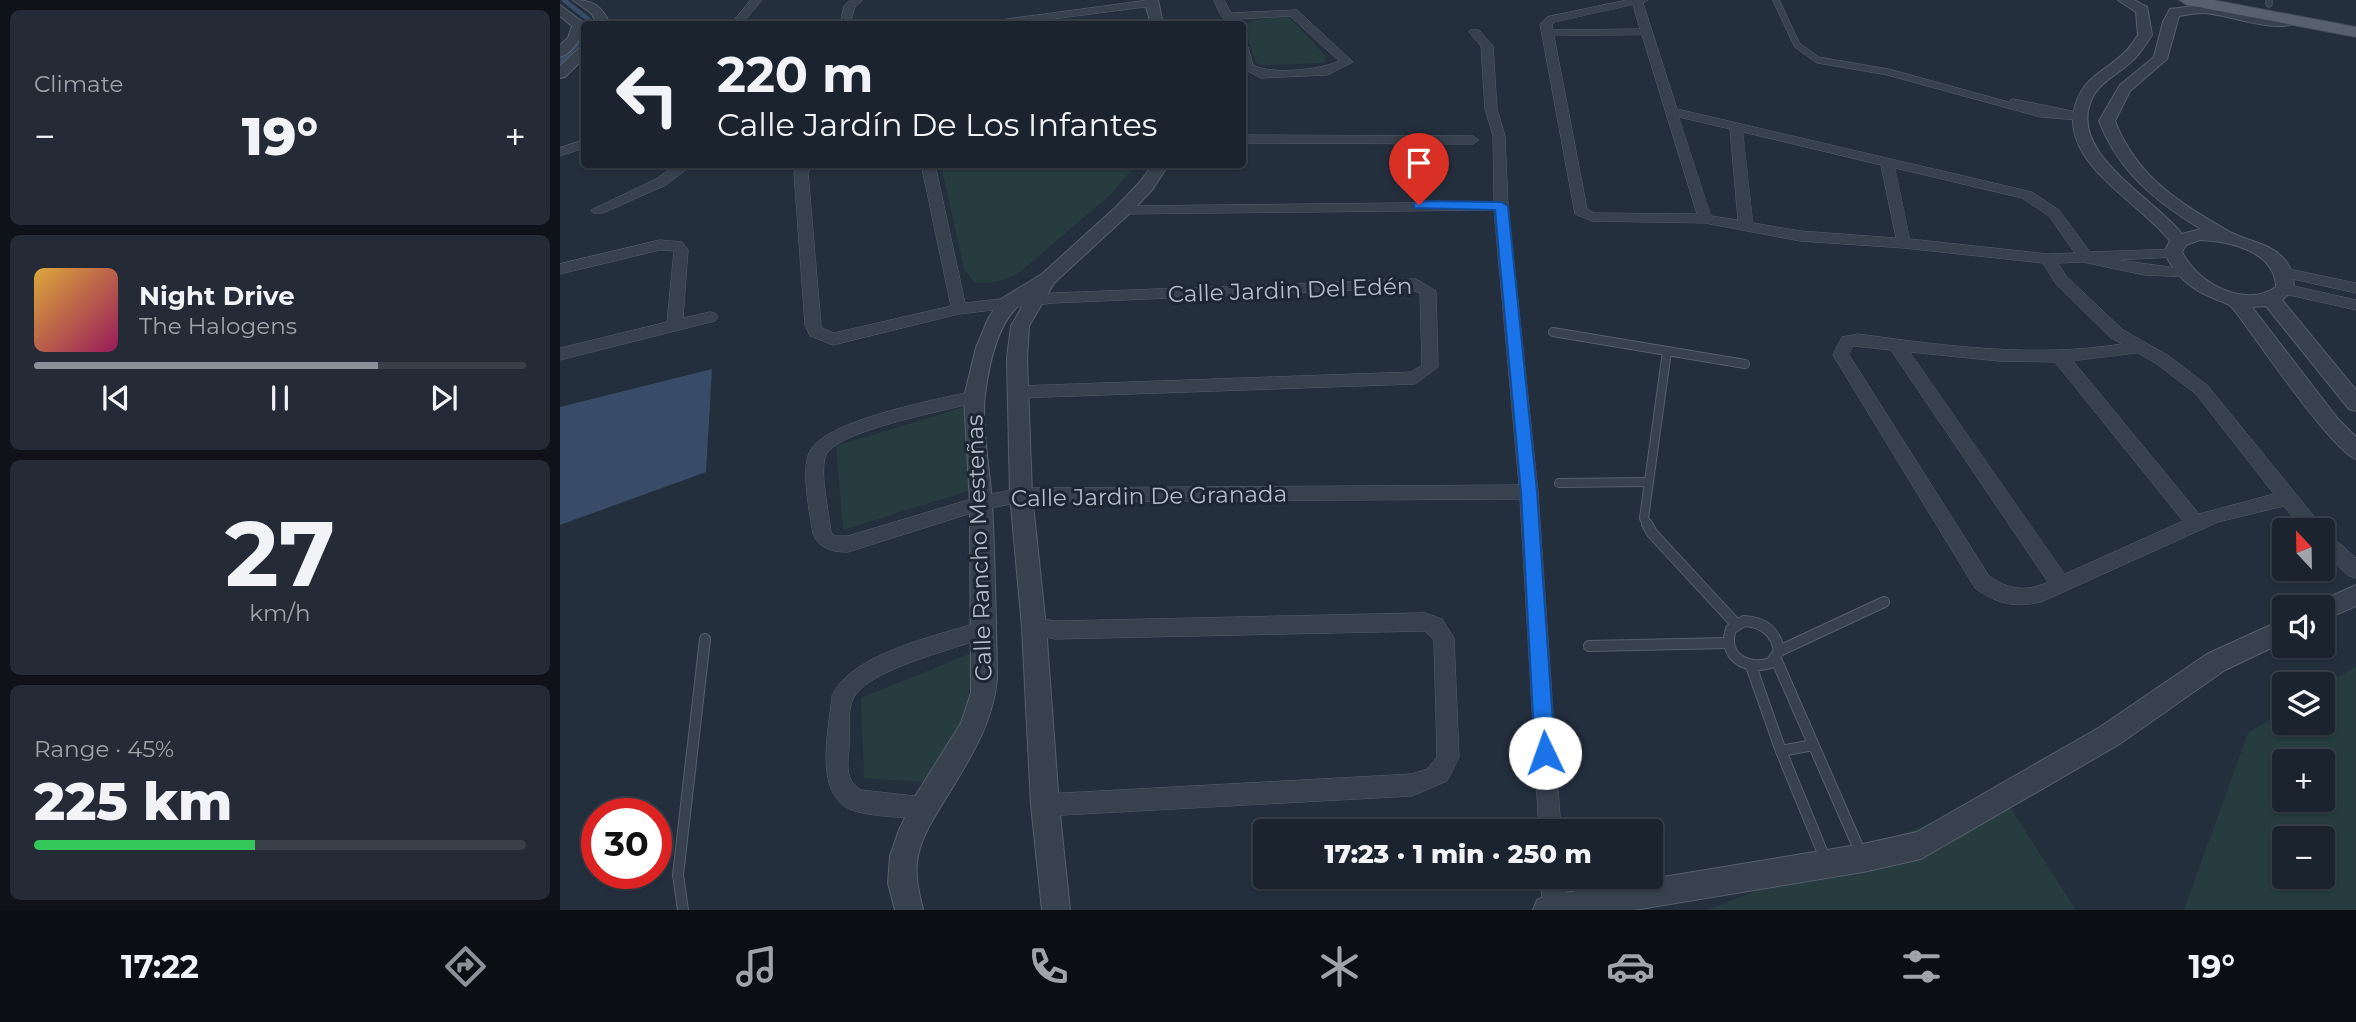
<!DOCTYPE html>
<meta charset="utf-8">
<style>
:root{--surface:#1b232e;--page:#242b36;--text:#f1f3f6;--muted:#a0a4aa;--line:#39404a;--accent:#8c9099}
body{margin:0;font-family:Montserrat,sans-serif;background:var(--page);color:var(--text);height:100vh;display:flex;flex-direction:column;font-size:26px;white-space:nowrap}
*{box-sizing:border-box;margin:0}
p{font-size:23px;color:var(--muted)}
.icon{flex:none;width:38px;height:38px;fill:none;stroke:currentColor;stroke-width:2;stroke-linecap:round;stroke-linejoin:round}
.map{position:relative;flex:1;overflow:hidden}
.details{display:flex;flex-direction:column;gap:10px;padding:10px;background:#0f1319;width:560px}
.details>*{flex:none}
.top-card{position:absolute;left:21px;top:21px;width:665px;height:147px;border-radius:7px;box-shadow:0 2px 5px #0004,0 0 0 2px var(--line);background:#1b232e;color:var(--text);overflow:hidden}
.needle{width:46px;rotate:338deg}
.tools{position:absolute;left:1712px;top:518px;display:grid;gap:14px}
.tools a{display:grid;place-items:center;width:63px;height:63px;border-radius:7px;background:var(--surface);box-shadow:0 2px 5px #0004,0 0 0 2px var(--line);font-size:35px}
.speed{position:absolute;left:21px;top:798px;display:flex;gap:14px;font-size:35px;font-weight:700;text-align:center}
.speed>*{display:grid;place-content:center;width:91px;height:91px;border-radius:50%;background:var(--surface);box-shadow:0 2px 5px #0004,0 0 0 2px var(--line);line-height:1}
.speed .limit{border:10px solid #d22;background:#fff;color:#111}
.pin{position:absolute;display:grid;place-items:center;width:60px;height:60px;color:#fff;margin:-72px -30px;border-radius:50% 50% 50% 0;rotate:-45deg;box-shadow:0 0 7px #0007}
.pin .icon{rotate:45deg}
.me{position:absolute;width:77px;margin:-38px;rotate:357deg;stroke-linejoin:round;filter:drop-shadow(0 0 5px #0008)}
.turn{display:flex;align-items:center;gap:24px;height:147px;padding:0 21px;font-size:32px}
.turn .icon{width:91px;height:91px;stroke-width:2.5}
.turn b{display:block;font-size:49px;line-height:60px}
.big{font-size:52px;font-weight:800;line-height:1.1}
.details .widget{flex:1;display:flex;flex-direction:column;justify-content:center;gap:10px;min-width:0;padding:0 24px;border-radius:10px;background:var(--page)}
.details .dial{align-items:center;gap:0}
.dial b{font-size:91px;line-height:1}
.song{display:flex;align-items:center;gap:21px}
.cover{width:84px;height:84px;border-radius:10px;background:linear-gradient(135deg,hsl(40 70% 55%),hsl(330 70% 35%))}
.played{height:7px;border-radius:4px;background:linear-gradient(90deg,var(--accent) 70%,var(--line) 70%)}
.keys{display:flex;justify-content:space-around;direction:ltr}
.heat{display:flex;justify-content:space-between;align-items:center;font-size:38px;direction:ltr}
.charge{height:10px;border-radius:5px;background:linear-gradient(90deg,#34c759 45%,var(--line) 0)}
.trip{position:absolute;left:693px;top:819px;width:410px;height:70px;border-radius:7px;background:var(--surface);box-shadow:0 2px 5px #0004,0 0 0 2px var(--line);font-weight:800;line-height:70px;text-align:center}
.tab-bar{display:flex;height:112px;justify-content:space-around;align-items:center;background:#0b0e12;color:var(--muted)}
.tab-bar .icon{width:49px;height:49px}
.tab-bar .on{color:var(--accent)}
.tab-bar b{font-size:32px;color:var(--text)}
main{display:flex;flex:1;min-height:0}
.map>svg:first-child{display:block}
.green{fill:#263c3f;fill-rule:evenodd}
.water{fill:#394c67}
.lines{fill:none;stroke-linecap:round;stroke-linejoin:round}
.stream{stroke:#394c67;stroke-width:4.5}
.service-far2-casing{stroke:#565f6c;stroke-width:7}
.service-far1-casing{stroke:#565f6c;stroke-width:10}
.service-casing{stroke:#565f6c;stroke-width:12}
.minor-casing{stroke:#565f6c;stroke-width:1}
.tertiary-casing{stroke:#565f6c;stroke-width:2}
.primary-casing{stroke:#414a57;stroke-width:2}
.service-far2{stroke:#38414e;stroke-width:6}
.service-far1{stroke:#38414e;stroke-width:8}
.service{stroke:#38414e;stroke-width:10}
.minor{fill:#38414e;fill-rule:evenodd}
.tertiary{fill:#38414e;fill-rule:evenodd}
.primary{fill:#56606e;fill-rule:evenodd}
.route{fill:#1a73e8;stroke:#114b97;stroke-width:2}
.labels{text-anchor:middle;stroke-width:6;stroke-linejoin:round;paint-order:stroke}
.street-label{font-size:23px;fill:#b4bcc9;stroke:#1d2633}
</style>
<main>
<section class="details">
<div class="widget"><p>Climate</p>
<div class="heat"><a>−</a><b class="big">19°</b><a>+</a></div>
</div>
<div class="widget">
<div class="song"><i class="cover"></i><div><b>Night Drive</b><p>The Halogens</p></div></div>
<div class="played"></div>
<div class="keys"><svg class="icon" aria-label="previous" viewBox="0 0 24 24"><path d="M18 5L8 12l10 7zM5 5v14"/></svg><svg class="icon" aria-label="pause" viewBox="0 0 24 24"><path d="M8 5v14M16 5v14"/></svg><svg class="icon" aria-label="next" viewBox="0 0 24 24"><path d="M6 5l10 7-10 7zM19 5v14"/></svg></div>
</div>
<div class="widget dial"><b>27</b><p>km/h</p></div>
<div class="widget"><p>Range · 45%</p><b class="big">225 km</b><div class="charge"></div></div>
</section>
<div class="map">
<svg width="1796" height="910" viewBox="0 0 1796 910">
<rect width="100%" height="100%" fill="#242f3e"/>
<g class="green">
<polygon points="721,16 729,17 767,57 763,63 701,65 696,63 683,26 691,21"/>
<path d="M381,165v-1l195,1 -27,31 -88,75c-16,9 -29,14 -47,11l-10,-13z"/>
<polygon points="404,407 411,490 283,530 276,446"/>
<polygon points="412,653 408,711 364,782 304,778 301,698"/>
<path d="M1796,666v244h-172l64,-177 36,-22v12h38v-36zM1762,761v39h-38v-39zM1724,838h38v39h-38z"/>
<polygon points="1442,795 1516,910 1147,910"/>
</g>
<polygon class="water" points="152,369 146,472 0,525 0,407"/>
<g class="lines">
<g class="stream">
<polyline points="4,0 28,19 29,24"/>
<polyline points="0,62 24,37"/>
</g>
<defs>
<g id="service-far2">
<polyline points="1216,0 1237,45 1258,60 1328,72 1481,114 1519,117"/>
<polyline points="1709,0 1709,4"/>
<polyline points="1453,102 1511,114"/>
</g>
<g id="service-far1">
<polyline points="993,332 1185,364"/>
<polyline points="999,483 1088,482"/>
<polyline points="1088,526 1084,518 1107,351"/>
</g>
<g id="service">
<polyline points="1087,524 1092,533 1176,624"/>
<path d="M1184,621c19,1 32,10 35,30l-8,12c-25,8 -49,-7 -40,-34z"/>
<polyline points="1029,646 1167,643"/>
<polyline points="1219,651 1324,602"/>
<polyline points="1216,659 1302,856"/>
<polyline points="1191,666 1221,751 1266,861"/>
<polyline points="1221,751 1253,745"/>
<polyline points="123,910 118,875 145,639"/>
</g>
<g id="minor">
<polygon points="191,0 202,0 182,24 171,24"/>
<polygon points="291,0 303,0 295,7 290,24 280,24 284,6"/>
<polygon points="590,0 598,3 592,6 455,24 427,24 433,21"/>
<path d="M654,0h10l7,13 66,-3 56,52 -26,13 -66,3 -19,-10v-24l6,3 5,18c19,10 67,5 86,-4l-49,-45 -51,3v5c-16,1 -20,-11 -25,-24z"/>
<path d="M1067,0h21l-5,3 34,106 355,83 27,18 31,42 88,-3 2,3 -7,5 -55,3 66,9 7,5 -2,3 -45,-2 -61,-13 -25,1 8,13 57,54 46,26 39,30 113,139 2,5 -1,2 -19,-2 -19,-24 -66,16 -177,80c-26,6 -44,2 -66,-14l-142,-233 9,-18 16,-3c88,12 176,24 264,10l-11,-6 -55,-54 -13,-21 -139,-15 -104,-7 -95,-18 -113,-2 -17,-7 -35,-190 7,-7zM1073,5l7,24 -87,1 -1,-5 3,-3zM1082,35l55,179 -103,-1 -7,-4 -33,-173zM1119,117l51,12 8,91 -27,-4zM1183,132l138,33 15,73 -96,-7 -47,-8zM1335,168l127,30 27,18 26,37 -27,1 -138,-15zM1293,346l38,4 157,232c-22,10 -39,8 -59,-6l-140,-221zM1350,352l89,9 56,1 128,159 -118,53zM1578,353l19,11 39,30 78,100 -75,20 -126,-153z"/>
<path d="M911,30h8l14,16 4,63 8,27 3,70 30,286 23,339h-22l-19,-332 -499,3 -40,8 -133,42c-16,0 -28,-3 -35,-18 -3,-21 -12,-62 -4,-81 13,-33 131,-54 165,-62l8,6 -2,4c-28,9 -147,29 -155,56 -5,19 4,55 6,75l4,4h13l133,-40 40,-8 498,-3 -25,-275 -371,4 -7,-4 7,-4 371,-4 -1,-66 -8,-27 -4,-63 -12,-14z"/>
<polygon points="682,135 913,136 919,140 913,144 682,143"/>
<polygon points="24,140 24,148 0,156 0,148"/>
<polygon points="117,164 133,164 106,185 43,213 33,213 31,210 96,179"/>
<polygon points="240,164 253,164 248,173 261,325 262,328 274,333 391,306 361,164 375,164 405,303 493,293 856,279 876,291 878,367 855,384 458,398 450,392 458,386 851,372 862,365 860,293 845,288 493,303 399,314 273,345 250,336 245,325 234,173"/>
<polygon points="100,240 122,242 128,250 123,318 150,312 155,313 158,317 155,321 0,360 0,348 107,322 114,251 100,250 0,274 0,264"/>
<polygon points="1724,268 1796,283 1796,293 1719,276 1717,273"/>
<polygon points="1725,284 1796,300 1796,310 1720,293 1717,289"/>
<polygon points="1762,532 1769,534 1796,558 1796,578 1789,576 1762,552"/>
<polygon points="865,613 882,619 894,638 899,757 887,781 852,796 485,816 477,813 474,805 477,797 485,794 852,774 867,769 877,757 874,640 865,631 495,639 467,633 464,627 467,621 474,618 495,621"/>
<path d="M426,620l7,3 3,6 -3,6c-31,12 -127,34 -140,64 -6,12 -3,34 -4,48 -1,17 -5,33 12,43l63,7 8,3 3,8 -3,8 -8,3c-21,-2 -45,-2 -66,-7 -47,-11 -29,-81 -26,-116 19,-44 110,-61 154,-76z"/>
<polygon points="981,877 1005,877 1007,910 983,910"/>
</g>
<g id="tertiary">
<path d="M13,0c20,0 29,6 37,24h-13l-5,-10z"/>
<polygon points="584,0 598,0 603,24 591,24"/>
<path d="M1558,0h16l13,7 5,28c-5,7 -10,16 -16,22 -12,14 -31,21 -41,36 -35,57 59,104 87,141l19,-5c-46,-28 -82,-57 -102,-108l21,-36 34,-28 9,-35 7,-13 33,-4 60,12 31,-1 7,4c-21,17 -74,-7 -99,-7 -8,0 -15,2 -23,3l-12,43 -37,32 -15,30c22,57 66,83 117,112 18,9 38,10 52,26 8,9 10,19 10,30l-12,11 74,90v21l-7,-2 -83,-103 -14,1 86,112 18,18v22c-23,-7 -101,-122 -121,-148 -6,-9 -12,-8 -22,-13 -23,-9 -38,-23 -49,-46l6,-11c-31,-41 -125,-85 -89,-149 10,-18 31,-26 44,-40 5,-4 9,-11 13,-17l-2,-23zM1640,240c29,1 75,11 76,47 -31,22 -79,-4 -94,-35l4,-7z"/>
<path d="M0,5l25,19c-3,13 -11,28 -25,33v-12l8,-7 4,-12 -12,-10z"/>
<polygon points="24,47 24,58 5,77 0,78 0,66 19,48"/>
<path d="M593,164h16l-17,26 -23,24 -75,69 -25,43 -2,32 5,137 14,132 13,178 11,105h-28l-11,-105 -9,-178 -12,-132 -3,-137 4,-32 15,-26c-28,17 -37,63 -41,95 -4,26 5,78 7,107 3,59 4,118 5,177 -4,45 -28,81 -51,119 -11,18 -24,37 -28,58 -4,19 1,36 5,54h-28l-7,-27 2,-27 9,-26 17,-35 45,-72 10,-30 -1,-190 -6,-106 12,-49 12,-29 13,-20 41,-25 75,-68 23,-24z"/>
<polygon points="1796,585 1796,606 1762,621 1762,607 1752,607 1754,604"/>
<polygon points="1724,619 1724,642 1665,670 1558,745 1361,859 1303,872 1074,910 973,910 977,900 987,896 1303,844 1357,832 1540,727 1647,654"/>
</g>
<polygon id="primary" points="1619,0 1653,0 1796,27 1796,37 1627,5"/>
</defs>
<use href="#service-far2" class="service-far2-casing"/>
<use href="#service-far1" class="service-far1-casing"/>
<use href="#service" class="service-casing"/>
<use href="#minor" class="minor-casing"/>
<use href="#tertiary" class="tertiary-casing"/>
<use href="#primary" class="primary-casing"/>
<use href="#service-far2" class="service-far2"/>
<use href="#service-far1" class="service-far1"/>
<use href="#service" class="service"/>
<use href="#minor" class="minor"/>
<use href="#tertiary" class="tertiary"/>
<use href="#primary" class="primary"/>
</g>
<polygon class="route" points="859,201 941,202 948,206 977,492 995,753 992,760 985,763 978,760 975,753 961,492 935,210 854,208 854,203"/>
<g class="labels">
<g class="street-label">
<text transform="translate(730 290) rotate(-2)" y="8">Calle Jardin Del Edén</text>
<text transform="translate(589 496) rotate(-1)" y="8">Calle Jardin De Granada</text>
<text transform="translate(419 548) rotate(-92)" y="8">Calle Rancho Mesteñas</text>
</g>
</g>
</svg>
<div class="tools">
<a><svg class="needle" viewBox="-14 -14 28 28"><path d="M0-13l5 13h-10z" fill="#e53935"/><path d="M0 13l5-13h-10z" fill="#a0a4aa"/></svg></a>
<a><svg class="icon" aria-label="sound" viewBox="0 0 24 24"><path d="M4 9h4l5-4v14l-5-4H4zM17 9q2 3 0 6"/></svg></a>
<a><svg class="icon" aria-label="layers" viewBox="0 0 24 24"><path d="M12 4l9 5-9 5-9-5zM3 14l9 5 9-5"/></svg></a>
<a>+</a>
<a>−</a>
</div>
<div class="speed"><div class="limit">30</div></div>
<div class="pin" style="left:859px;top:205px;background:#d93025"><svg class="icon" aria-label="arrive" viewBox="0 0 24 24"><path d="M6 21V4h12l-3 4 3 4H6"/></svg></div>
<svg class="me" style="left:985px;top:753px" viewBox="-20 -20 40 40"><circle r="19" fill="#fff"/><path d="M0-13L10 11 0 6-10 11z" fill="#1a73e8"/></svg>
<div class="trip">17:23 · 1 min · 250 m</div>
<div class="top-card">
<div class="turn"><svg class="icon" aria-label="left" viewBox="0 0 24 24"><path d="M17 20v-9H6M10 6l-5 5 5 5"/></svg><div><b>220 m</b>Calle Jardín De Los Infantes</div></div>
</div>
</div>
</main>
<nav class="tab-bar">
<b>17:22</b>
<svg class="icon on" aria-label="directions" viewBox="0 0 24 24"><path d="M12 3l9 9-9 9-9-9zM9 14v-3h6M13 9l2 2-2 2"/></svg>
<svg class="icon" aria-label="music" viewBox="0 0 24 24"><path d="M9 18V5l10-2v13"/><circle cx="6" cy="18" r="3"/><circle cx="16" cy="16" r="3"/></svg>
<svg class="icon" aria-label="phone" viewBox="0 0 24 24"><path d="M5 4h4l2 5-3 2q2 4 5 5l2-3 5 2v4C11 20 4 13 5 4z"/></svg>
<svg class="icon" aria-label="climate" viewBox="0 0 24 24"><path d="M12 3v18M4 7l16 10M4 17L20 7"/></svg>
<svg class="icon" aria-label="car" viewBox="0 0 24 24"><path d="M5 17H2v-5l4-1 3-4h7l3 4 3 1v5h-3M9 17h6M6 11h13"/><circle cx="7" cy="17" r="2"/><circle cx="17" cy="17" r="2"/></svg>
<svg class="icon" aria-label="filters" viewBox="0 0 24 24"><path d="M4 7h16M4 17h16"/><circle cx="9" cy="7" r="2"/><circle cx="15" cy="17" r="2"/></svg>
<b>19°</b>
</nav>
